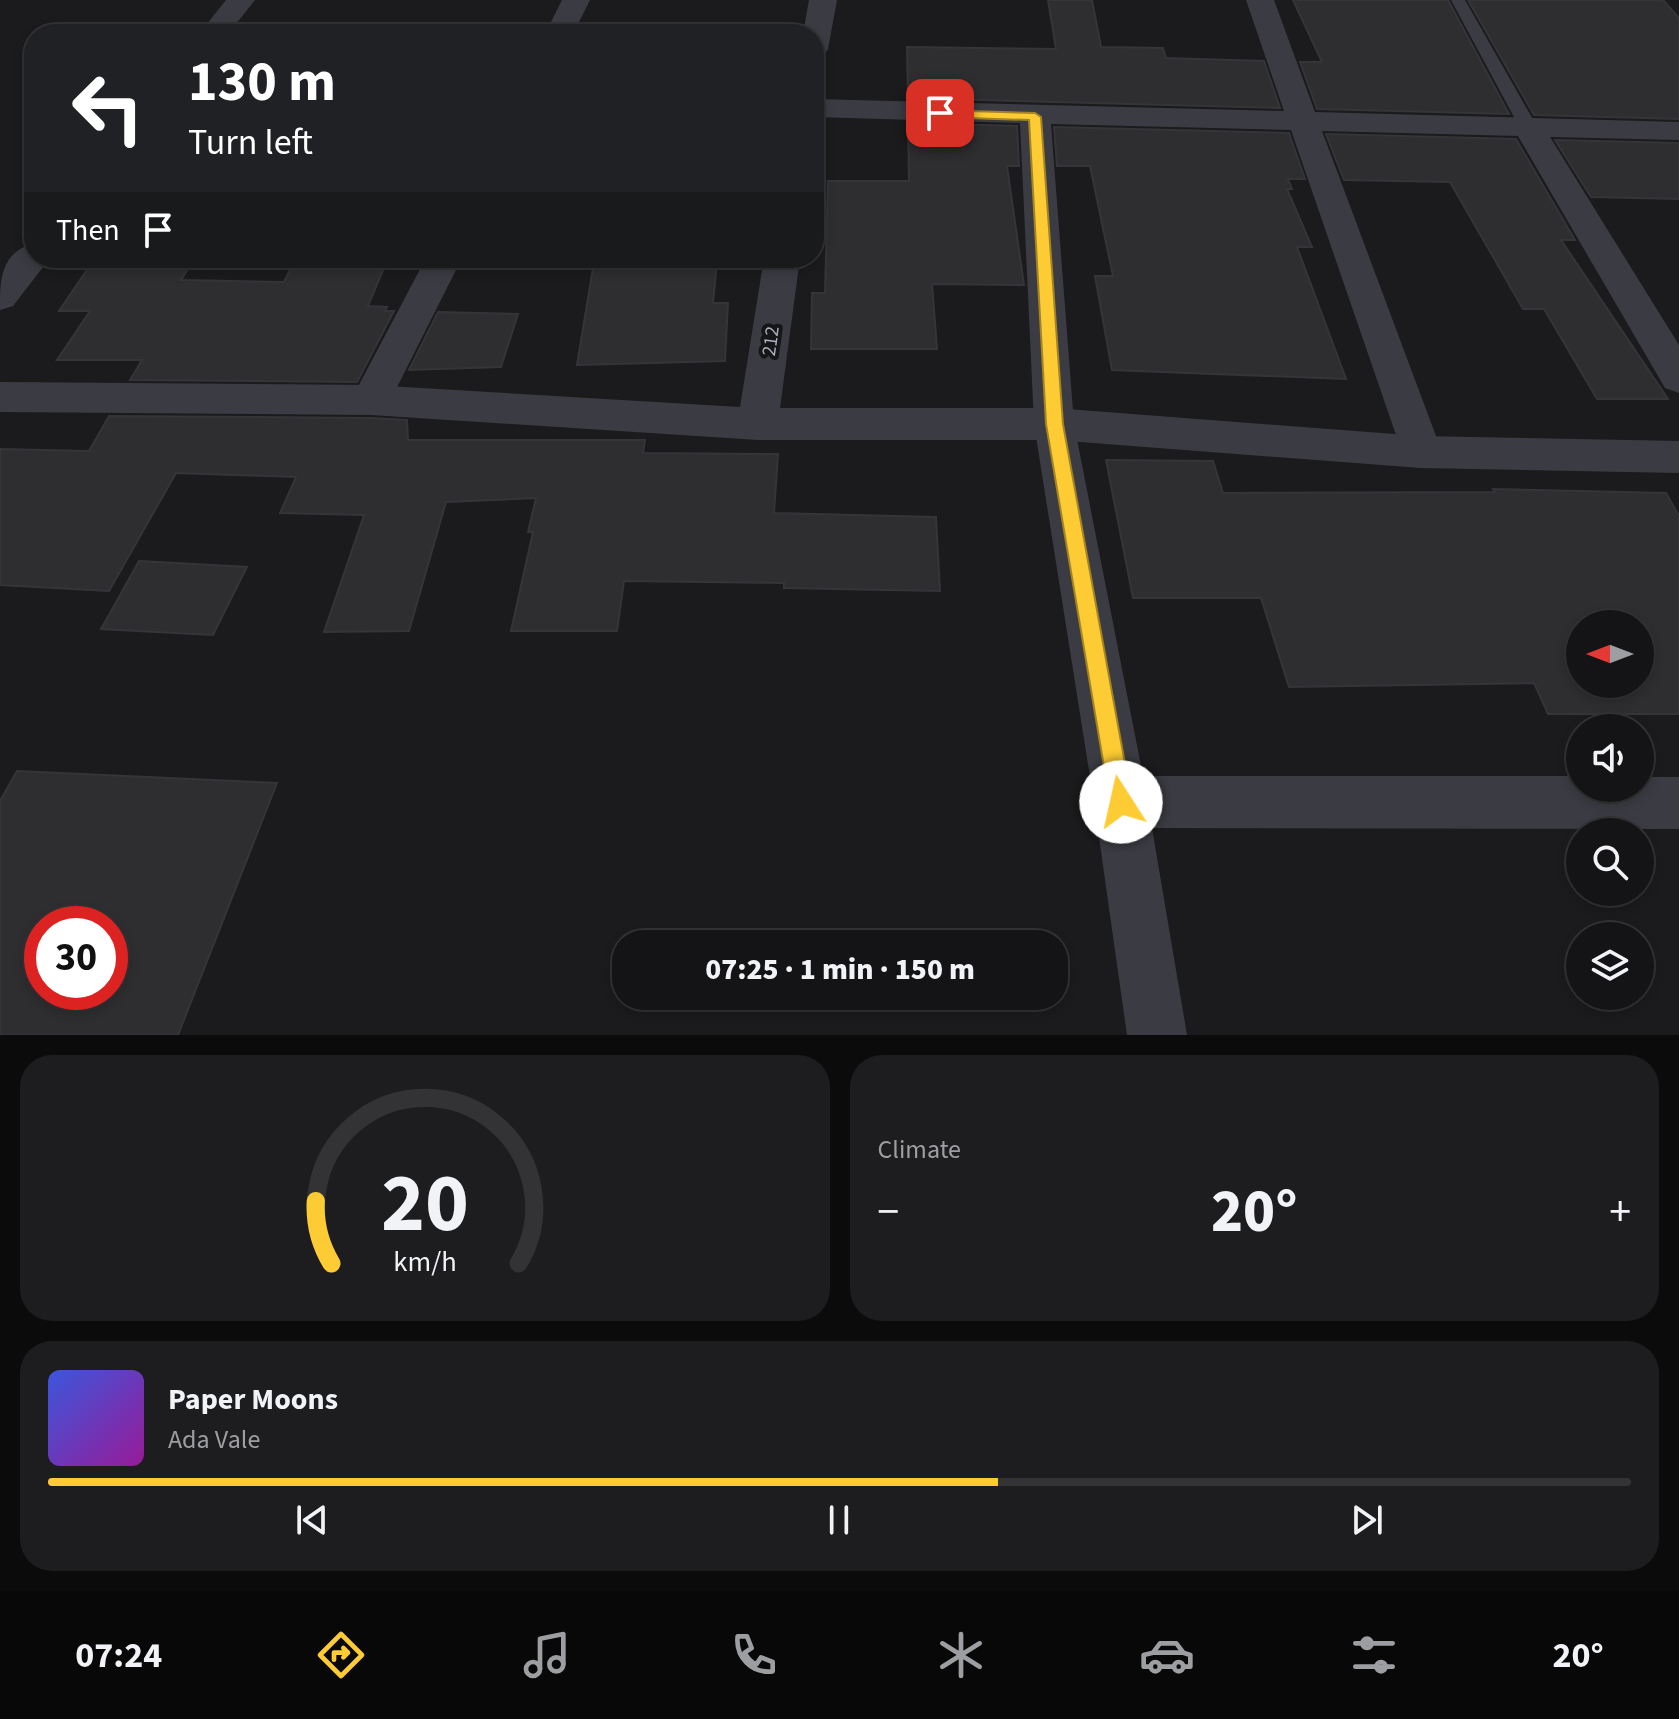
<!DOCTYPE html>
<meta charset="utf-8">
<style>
:root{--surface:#141416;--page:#1d1d1f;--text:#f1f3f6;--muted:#9d9ea1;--line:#333335;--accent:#fdcb33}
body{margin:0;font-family:"Source Sans 3",sans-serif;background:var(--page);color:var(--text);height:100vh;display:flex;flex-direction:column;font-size:30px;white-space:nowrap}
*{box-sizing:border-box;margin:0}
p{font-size:26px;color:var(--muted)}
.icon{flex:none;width:44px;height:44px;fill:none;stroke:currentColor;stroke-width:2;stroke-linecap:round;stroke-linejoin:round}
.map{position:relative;height:1035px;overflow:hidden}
.panel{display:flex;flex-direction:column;gap:20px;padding:20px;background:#0b0b0c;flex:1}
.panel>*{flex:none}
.top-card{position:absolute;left:24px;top:24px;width:800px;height:244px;border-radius:32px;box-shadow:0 4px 12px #0003,0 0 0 2px var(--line);background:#202124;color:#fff;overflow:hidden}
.needle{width:52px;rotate:270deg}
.buttons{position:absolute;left:1566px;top:610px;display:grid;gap:16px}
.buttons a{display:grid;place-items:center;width:88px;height:88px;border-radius:50%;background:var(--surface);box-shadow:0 4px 12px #0003,0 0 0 2px var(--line);font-size:40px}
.speed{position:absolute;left:24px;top:906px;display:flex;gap:16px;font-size:40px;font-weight:700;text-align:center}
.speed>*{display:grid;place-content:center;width:104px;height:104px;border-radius:50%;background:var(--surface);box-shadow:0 4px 12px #0003,0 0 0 2px var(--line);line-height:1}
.speed .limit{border:12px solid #d22;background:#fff;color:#111}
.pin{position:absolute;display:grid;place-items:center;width:68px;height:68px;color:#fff;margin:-34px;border-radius:16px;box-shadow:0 4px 12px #0006}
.me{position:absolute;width:88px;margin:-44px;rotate:350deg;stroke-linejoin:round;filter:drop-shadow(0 0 6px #0008)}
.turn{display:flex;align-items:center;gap:28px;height:168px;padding:0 32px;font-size:36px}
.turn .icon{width:104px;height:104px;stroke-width:2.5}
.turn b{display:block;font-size:56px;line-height:68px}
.then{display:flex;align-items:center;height:76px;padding:0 32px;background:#0003;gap:16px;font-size:30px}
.big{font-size:60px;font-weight:800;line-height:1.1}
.panel .widget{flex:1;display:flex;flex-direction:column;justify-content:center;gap:12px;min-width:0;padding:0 28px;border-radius:32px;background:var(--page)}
.panel .dial{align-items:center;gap:0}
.dial svg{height:208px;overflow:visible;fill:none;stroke:var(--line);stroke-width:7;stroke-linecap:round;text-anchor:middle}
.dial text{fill:var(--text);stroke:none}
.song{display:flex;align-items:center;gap:24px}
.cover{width:96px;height:96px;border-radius:12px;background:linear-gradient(135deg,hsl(230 70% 55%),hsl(300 70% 35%))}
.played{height:8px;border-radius:4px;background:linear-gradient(90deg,var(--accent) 60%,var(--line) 60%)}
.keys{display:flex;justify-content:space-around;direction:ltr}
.heat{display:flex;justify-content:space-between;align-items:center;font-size:44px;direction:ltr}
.panel .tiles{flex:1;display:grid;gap:20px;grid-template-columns:1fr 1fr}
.widget:last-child{grid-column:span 2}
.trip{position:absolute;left:612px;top:930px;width:456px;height:80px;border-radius:32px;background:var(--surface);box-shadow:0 4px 12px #0003,0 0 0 2px var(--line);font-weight:800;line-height:80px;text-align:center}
.tabs{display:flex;height:128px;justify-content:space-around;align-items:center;background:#080809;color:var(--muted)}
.tabs .icon{width:56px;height:56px}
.tabs .active{color:var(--accent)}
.tabs b{font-size:36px;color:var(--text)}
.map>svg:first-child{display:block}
.building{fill:#2e2e31;stroke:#353439;stroke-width:2;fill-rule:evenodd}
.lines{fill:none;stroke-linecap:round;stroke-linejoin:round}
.service{fill:#3b3c43;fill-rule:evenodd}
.minor{fill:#3b3c43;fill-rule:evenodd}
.tertiary{fill:#3b3c43;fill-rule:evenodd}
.route{fill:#fdcb33;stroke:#a48421;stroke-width:2}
.labels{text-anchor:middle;stroke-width:8;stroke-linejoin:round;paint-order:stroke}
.street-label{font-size:20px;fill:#adb0bd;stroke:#161518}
</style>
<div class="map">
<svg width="1679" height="1035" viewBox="0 0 1679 1035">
<rect width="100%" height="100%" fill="#1b1b1d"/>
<g class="building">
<polygon points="1048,0 1092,0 1101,47 1163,48 1166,58 1264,61 1280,108 908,98 907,47 1056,49"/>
<polygon points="1293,0 1448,0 1509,114 1317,109 1300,62 1322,62"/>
<polygon points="1468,0 1663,0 1679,18 1679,119 1534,115"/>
<polygon points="908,123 1017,126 1019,166 1007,166 1024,285 932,284 937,349 811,349 812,293 825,293 828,181 909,181"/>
<polygon points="1054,127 1289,133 1305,179 1288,179 1292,189 1287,189 1312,247 1297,247 1346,379 1112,370 1095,276 1113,276 1090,166 1057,166"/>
<polygon points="1326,134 1516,139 1575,240 1561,240 1668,399 1597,399 1544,309 1523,309 1450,182 1344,180"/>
<polygon points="1555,140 1679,143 1679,199 1591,197"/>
<polygon points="296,258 388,258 368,306 387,307 385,311 394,311 357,382 130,380 142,360 57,360 90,311 59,311 91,264 191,264 181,280 284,282"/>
<polygon points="594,262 717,262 713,303 728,303 725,361 577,365"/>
<polygon points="438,312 518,314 501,367 409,370"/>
<polygon points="109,416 371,418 407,420 408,440 645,440 643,453 778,454 774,513 936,517 940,591 784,588 784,583 624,581 617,631 511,631 533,532 528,532 536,498 446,502 409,631 324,632 364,515 280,513 296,477 176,473 109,591 0,585 0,449 89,451"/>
<path d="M1106,460l107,1 10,32 272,-1 -2,-3 173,4 13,23v198h-131l-14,-31 -245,4 -28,-89h-128zM1580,624h60v60h-60z"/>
<polygon points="139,561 247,567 213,635 101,629"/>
<path d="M17,771l260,12 -99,252h-178v-234zM42,924h68v68h-68z"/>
</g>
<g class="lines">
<polygon class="service" points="1451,0 1465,0 1539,130 1536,134 1524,134 1521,130"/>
<g class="minor">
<polygon points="226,0 255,0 228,34 199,34"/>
<polygon points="562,0 590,0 573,34 545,34"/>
<polygon points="1246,0 1274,0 1315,112 1679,122 1679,140 1550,137 1679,345 1679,393 1665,388 1518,136 1322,131 1442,452 1436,464 1421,468 1406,464 1291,130 1051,124 1074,424 1143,776 1580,776 1580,788 1640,788 1640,777 1679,777 1679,829 1152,828 1187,1035 1127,1035 1094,802 1034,424 1020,123 814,117 814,99 1284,111"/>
<path d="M34,243v15h16l-37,48 -13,4c0,-30 0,-57 34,-67z"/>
<polygon points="426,258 462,258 385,411 371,415 357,411 351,400"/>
</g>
<g class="tertiary">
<polygon points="809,0 837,0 828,49 824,55 814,58 814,34 803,34"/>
<polygon points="764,258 800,258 780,408 1054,408 1421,436 1679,441 1679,473 1421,468 1054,440 758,440 371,415 0,412 0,382 371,385 740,407"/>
</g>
</g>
<polygon class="route" points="936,110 1035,113 1041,117 1063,424 1132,802 1129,810 1121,813 1114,810 1110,802 1046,424 1029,120 940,117 936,116"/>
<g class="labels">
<g class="street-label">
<text transform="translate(770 341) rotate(-82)" y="7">212</text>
</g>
</g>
</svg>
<div class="buttons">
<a><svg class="needle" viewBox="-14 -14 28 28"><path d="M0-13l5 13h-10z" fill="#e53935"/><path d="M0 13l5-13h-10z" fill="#9d9ea1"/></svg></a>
<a><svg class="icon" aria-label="sound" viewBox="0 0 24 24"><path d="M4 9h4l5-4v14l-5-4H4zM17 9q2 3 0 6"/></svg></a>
<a><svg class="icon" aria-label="search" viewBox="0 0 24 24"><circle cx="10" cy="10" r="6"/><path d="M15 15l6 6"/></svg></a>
<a><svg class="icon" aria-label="layers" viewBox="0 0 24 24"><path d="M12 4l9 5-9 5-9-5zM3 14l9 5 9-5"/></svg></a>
</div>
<div class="speed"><div class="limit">30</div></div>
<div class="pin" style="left:940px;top:113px;background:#d93025"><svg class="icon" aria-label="arrive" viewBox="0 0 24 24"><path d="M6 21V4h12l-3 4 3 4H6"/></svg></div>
<svg class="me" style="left:1121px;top:802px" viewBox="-20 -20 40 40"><circle r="19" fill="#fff"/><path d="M0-13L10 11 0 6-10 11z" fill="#fdcb33"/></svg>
<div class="trip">07:25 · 1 min · 150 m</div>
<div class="top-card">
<div class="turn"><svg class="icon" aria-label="left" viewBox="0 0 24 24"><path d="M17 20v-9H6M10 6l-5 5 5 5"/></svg><div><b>130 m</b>Turn left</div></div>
<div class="then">Then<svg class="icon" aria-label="arrive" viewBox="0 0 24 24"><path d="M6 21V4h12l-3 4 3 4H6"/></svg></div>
</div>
</div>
<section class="panel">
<div class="tiles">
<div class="widget dial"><svg viewBox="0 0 100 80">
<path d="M14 69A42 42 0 1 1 86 69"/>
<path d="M14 69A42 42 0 0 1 8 45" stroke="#fdcb33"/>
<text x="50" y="56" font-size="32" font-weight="700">20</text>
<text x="50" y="72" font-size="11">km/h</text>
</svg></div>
<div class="widget"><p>Climate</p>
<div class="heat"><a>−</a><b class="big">20°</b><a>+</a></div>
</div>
<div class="widget">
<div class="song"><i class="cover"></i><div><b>Paper Moons</b><p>Ada Vale</p></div></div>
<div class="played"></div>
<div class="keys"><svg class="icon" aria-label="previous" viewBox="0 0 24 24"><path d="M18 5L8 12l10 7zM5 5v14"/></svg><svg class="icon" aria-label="pause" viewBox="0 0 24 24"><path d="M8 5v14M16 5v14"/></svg><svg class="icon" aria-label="next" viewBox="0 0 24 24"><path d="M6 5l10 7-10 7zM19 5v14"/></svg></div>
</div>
</div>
</section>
<nav class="tabs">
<b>07:24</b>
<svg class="icon active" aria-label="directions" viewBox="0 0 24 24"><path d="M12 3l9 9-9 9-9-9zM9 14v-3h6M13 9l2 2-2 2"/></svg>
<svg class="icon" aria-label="music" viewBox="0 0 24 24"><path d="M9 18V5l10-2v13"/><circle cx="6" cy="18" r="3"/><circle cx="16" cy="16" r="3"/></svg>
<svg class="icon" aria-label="phone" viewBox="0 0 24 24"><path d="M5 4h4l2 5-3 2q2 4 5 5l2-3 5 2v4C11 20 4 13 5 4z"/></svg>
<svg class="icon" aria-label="climate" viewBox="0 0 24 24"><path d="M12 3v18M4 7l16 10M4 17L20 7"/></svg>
<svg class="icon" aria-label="car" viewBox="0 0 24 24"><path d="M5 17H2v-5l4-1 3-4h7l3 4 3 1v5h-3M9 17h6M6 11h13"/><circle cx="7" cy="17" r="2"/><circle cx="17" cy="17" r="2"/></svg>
<svg class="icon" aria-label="filters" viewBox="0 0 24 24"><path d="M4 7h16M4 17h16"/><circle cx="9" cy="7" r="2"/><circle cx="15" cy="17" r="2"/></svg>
<b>20°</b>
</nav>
